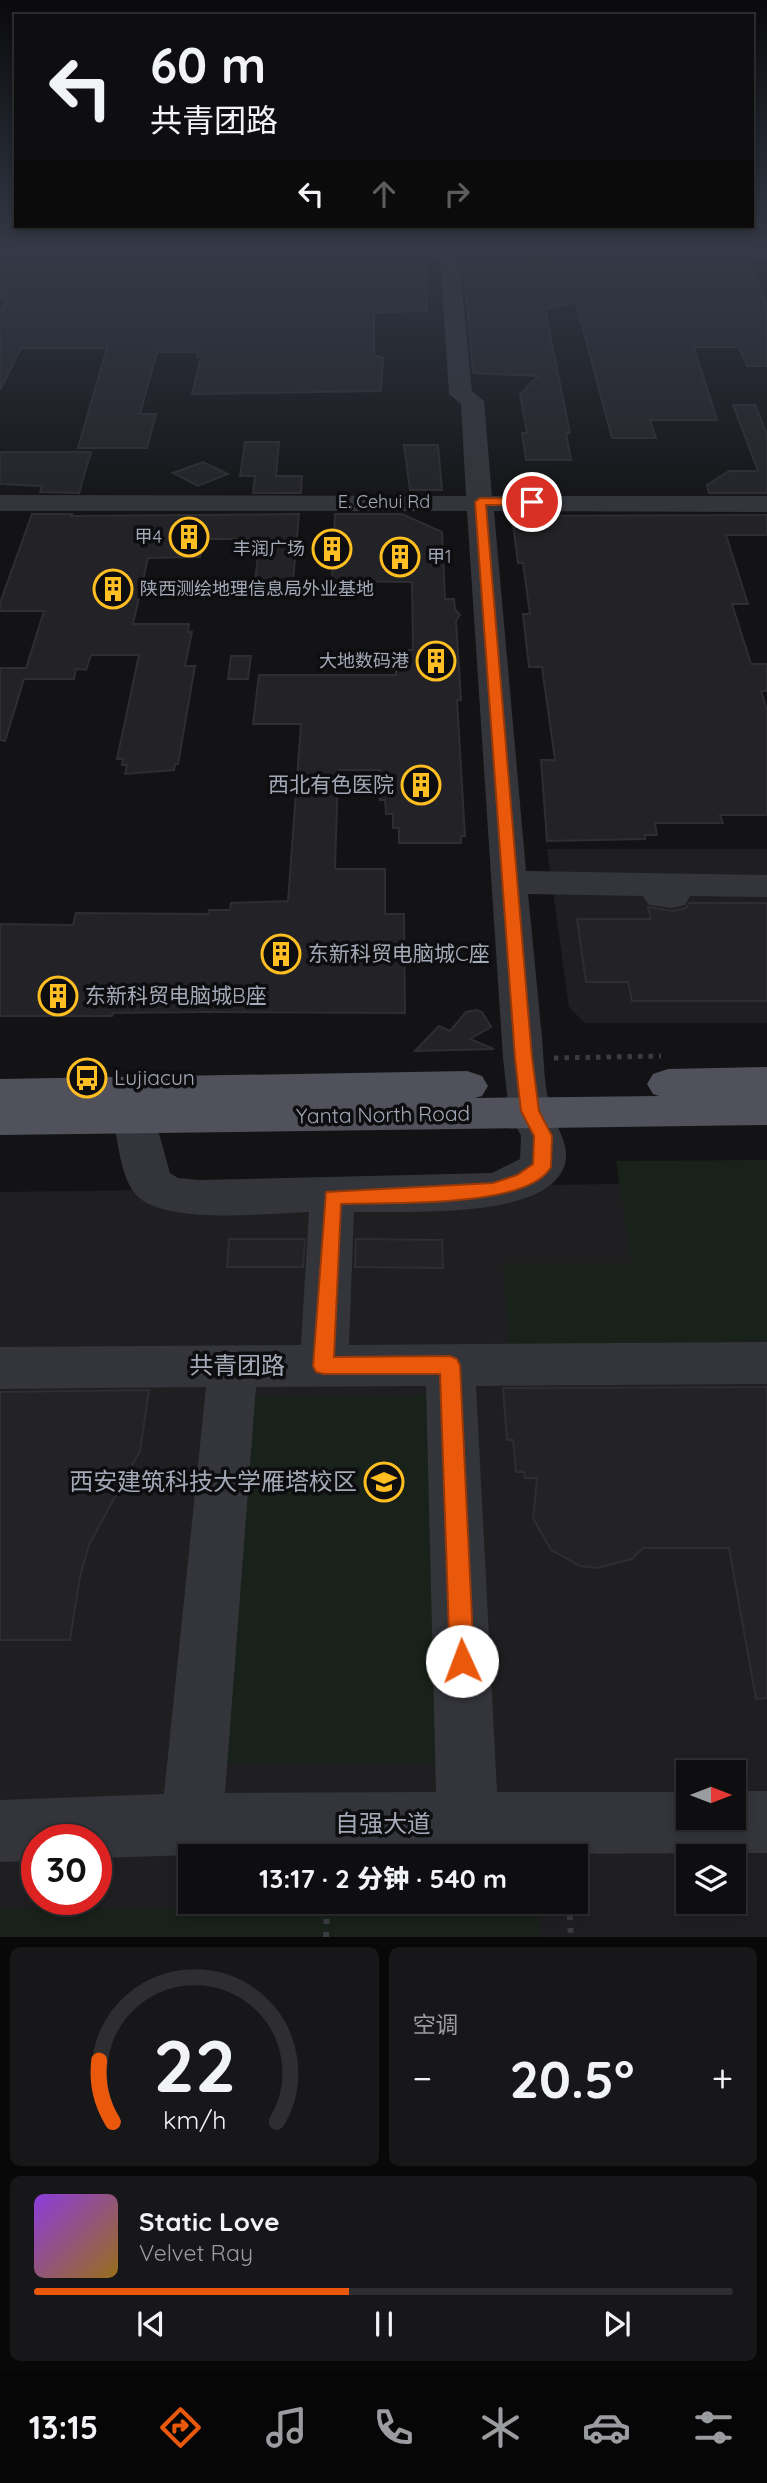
<!DOCTYPE html>
<html lang="zh">
<meta charset="utf-8">
<style>
:root{--surface:#0e0e10;--page:#171719;--text:#f1f3f6;--muted:#9b9c9f;--line:#2e2e30;--accent:#ea580c}
body{margin:0;font-family:Quicksand,"Noto Sans SC",sans-serif;background:var(--page);color:var(--text);height:100vh;display:flex;flex-direction:column;font-size:26px;white-space:nowrap}
*{box-sizing:border-box;margin:0}
p{font-size:23px;color:var(--muted)}
.icon{flex:none;width:38px;height:38px;fill:none;stroke:currentColor;stroke-width:2;stroke-linecap:round;stroke-linejoin:round}
.map{position:relative;height:1937px;overflow:hidden}
.sheet{display:flex;flex-direction:column;gap:10px;padding:10px;background:#080809;flex:1}
.sheet>*{flex:none}
.guide{position:absolute;left:14px;top:14px;width:740px;height:214px;border-radius:0px;box-shadow:0 4px 10px #0003,0 0 0 2px var(--line);background:#0e0e10;color:var(--text);overflow:hidden}
.needle{width:46px;rotate:90deg}
.buttons{position:absolute;left:676px;top:1760px;display:grid;gap:14px}
.buttons a{display:grid;place-items:center;width:70px;height:70px;border-radius:0px;background:var(--surface);box-shadow:0 4px 10px #0003,0 0 0 2px var(--line);font-size:35px}
.speed{position:absolute;left:21px;top:1824px;display:flex;gap:14px;font-size:35px;font-weight:700;text-align:center}
.speed>*{display:grid;place-content:center;width:91px;height:91px;border-radius:50%;background:var(--surface);box-shadow:0 4px 10px #0003,0 0 0 2px var(--line);line-height:1}
.speed .limit{border:10px solid #d22;background:#fff;color:#111}
.pin{position:absolute;display:grid;place-items:center;width:60px;height:60px;color:#fff;margin:-30px;border:4px solid #fff;border-radius:50%;box-shadow:0 2px 7px #0007}
.me{position:absolute;width:77px;margin:-38px;rotate:358deg;stroke-linejoin:round;filter:drop-shadow(0 0 5px #0008)}
.turn{display:flex;align-items:center;gap:24px;height:147px;padding:0 21px;font-size:32px}
.turn .icon{width:91px;height:91px;stroke-width:2.5}
.turn b{display:block;font-size:49px;line-height:60px}
.lanes{display:flex;align-items:center;height:66px;padding:0 21px;background:#0003;justify-content:center;gap:35px;direction:ltr}
.lanes .off{opacity:.35}
.big{font-size:52px;font-weight:800;line-height:1.1}
.sheet .tile{flex:1;display:flex;flex-direction:column;justify-content:center;gap:10px;min-width:0;padding:0 24px;border-radius:10px;background:var(--page)}
.sheet .dial{align-items:center;gap:0}
.dial svg{height:182px;overflow:visible;fill:none;stroke:var(--line);stroke-width:7;stroke-linecap:round;text-anchor:middle}
.dial text{fill:var(--text);stroke:none}
.song{display:flex;align-items:center;gap:21px}
.cover{width:84px;height:84px;border-radius:10px;background:linear-gradient(135deg,hsl(270 70% 55%),hsl(40 70% 35%))}
.played{height:7px;border-radius:4px;background:linear-gradient(90deg,var(--accent) 45%,var(--line) 45%)}
.keys{display:flex;justify-content:space-around;direction:ltr}
.heat{display:flex;justify-content:space-between;align-items:center;font-size:38px;direction:ltr}
.sheet .tiles{flex:1;display:grid;gap:10px;grid-template-columns:1fr 1fr}
.tile:last-child{grid-column:span 2}
.trip{position:absolute;left:178px;top:1844px;width:410px;height:70px;border-radius:0px;background:var(--surface);box-shadow:0 4px 10px #0003,0 0 0 2px var(--line);font-weight:800;line-height:70px;text-align:center}
.menu{display:flex;height:112px;justify-content:space-around;align-items:center;background:#060606;color:var(--muted)}
.menu .icon{width:49px;height:49px}
.menu .on{color:var(--accent)}
.menu b{font-size:32px;color:var(--text)}
.map>svg:first-child{display:block}
.built{fill:#1f1f22;fill-rule:evenodd}
.green{fill:#19211b}
.building{fill:#232327;stroke:#2d2d32;stroke-width:2}
.lines{fill:none;stroke-linecap:round;stroke-linejoin:round}
.path-far1{stroke:#3a3c42;stroke-width:5;stroke-dasharray:4.5 6;stroke-linecap:butt}
.path{stroke:#3a3c42;stroke-width:6;stroke-dasharray:5 8;stroke-linecap:butt}
.minor{fill:#34353b;fill-rule:evenodd}
.major{fill:#50515a;fill-rule:evenodd}
.route{fill:#ea580c;stroke:#983908;stroke-width:2}
.labels{text-anchor:middle;stroke-width:7;stroke-linejoin:round;paint-order:stroke}
.far-street-label{font-size:18px;fill:#a4a9b7;stroke:#0e0e10}
.far-poi-label{font-size:18px;fill:#a4a9b7;stroke:#0e0e10;text-anchor:end}
.poi-label{font-size:21px;fill:#a4a9b7;stroke:#0e0e10;text-anchor:start}
.street-label{font-size:21px;fill:#a4a9b7;stroke:#0e0e10}
.near-street-label{font-size:24px;fill:#a4a9b7;stroke:#0e0e10}
.near-poi-label{font-size:24px;fill:#a4a9b7;stroke:#0e0e10;text-anchor:end}
</style>
<div class="map">
<svg width="767" height="1937" viewBox="0 0 767 1937">
<rect width="100%" height="100%" fill="#131315"/>
<g class="built">
<polygon points="547,849 767,849 767,1023 585,1023 569,1007"/>
<path d="M767,1182v755h-767v-745zM688,1773h45v45h-45zM37,1839h59v60h-59zM191,1857h385v45h-385zM688,1857h45v45h-45z"/>
</g>
<g class="green">
<polygon points="767,1160 767,1366 511,1367 503,1263 632,1263 616,1161"/>
<polygon points="432,1395 442,1763 224,1764 250,1396"/>
<polygon points="539,1907 541,1937 0,1937 0,1908"/>
</g>
<g class="building">
<polygon points="0,260 425,261 427,310 374,313 374,355 383,358 381,391 192,394 201,357 197,357 198,352 157,352 140,414 156,414 147,448 78,448 107,348 21,348 0,390 0,313 7,298 0,298"/>
<polygon points="463,261 747,262 767,305 767,366 747,366 739,347 694,347 717,420 650,420 656,438 612,438 576,302 545,310 570,433 566,433 571,460 526,460 522,433 527,433 520,394 538,376 473,373"/>
<polygon points="733,405 755,405 767,434 767,493 709,493 707,485 729,471 758,471"/>
<polygon points="245,442 279,442 276,476 302,476 301,493 253,493 255,476 240,476"/>
<polygon points="404,445 438,445 442,490 410,490"/>
<polygon points="0,452 91,452 79,493 40,492 42,486 0,484"/>
<polygon points="203,462 228,474 198,486 173,473"/>
<polygon points="32,514 72,514 71,516 299,514 293,581 255,581 260,539 206,539 200,557 148,558 133,624 189,624 188,632 192,632 185,666 195,666 178,764 175,764 174,770 125,774 127,765 122,765 123,759 117,759 139,655 91,655 86,670 76,669 74,679 24,679 5,741 0,740 0,668 26,668 44,611 0,611 0,603"/>
<polygon points="335,514 402,514 442,532 445,599 454,599 455,609 460,615 456,621 461,700 457,700 465,836 461,836 461,843 399,843 399,828 393,828 393,814 386,814 385,800 380,800 380,770 338,770 335,869 385,869 385,914 404,914 405,1013 206,1012 113,1013 112,1016 0,1016 0,924 73,925 76,913 208,914 209,910 230,910 231,903 288,901 301,724 253,724 259,675 396,675 397,650 413,650 412,582 332,581"/>
<polygon points="767,515 767,535 726,535 748,604 732,604 751,664 767,664 767,691 761,691 767,710 767,815 720,815 723,823 655,823 657,835 645,835 645,839 547,841 541,760 555,760 542,667 529,667 523,614 530,614 523,563 518,563 512,516"/>
<polygon points="231,656 251,656 248,679 228,679"/>
<polygon points="689,903 767,903 767,1001 632,1001 628,982 586,982 577,919 651,919 648,907 673,911 686,908"/>
<polygon points="476,1010 482,1012 491,1027 470,1039 494,1049 415,1051 439,1026 450,1031 466,1012"/>
<polygon points="229,1239 305,1239 303,1267 227,1267"/>
<polygon points="356,1239 442,1240 443,1268 355,1267"/>
<polygon points="767,1387 767,1698 756,1699 729,1548 643,1548 632,1559 597,1568 580,1566 551,1550 533,1518 537,1478 525,1478 524,1472 516,1472 513,1440 507,1440 503,1388"/>
<polygon points="149,1390 140,1451 89,1545 80,1576 70,1640 0,1640 0,1392"/>
</g>
<g class="lines">
<polyline class="path-far1" points="554,1058 661,1056"/>
<g class="path">
<polyline points="569,1902 571,1937"/>
<polyline points="326,1937 327,1902"/>
</g>
<path class="minor" d="M0,250h767v9l-308,-1 13,133 12,10 8,95h275v16l-273,-1 32,360 241,4v22l-77,-1 -5,9 -13,3 -23,-3 -6,-9 -115,-2c5,47 9,95 14,143 2,23 2,52 9,74 7,21 25,41 8,65 -30,43 -157,35 -205,36l-5,133 418,-3v42l-291,2 21,406h191v26h45v-27h34v62l-575,2 -96,3v-19h-59v22l-37,1v-62l164,-6 42,-407 -206,2v-42l301,-2 8,-133c-40,1 -152,15 -176,-21 -13,-19 -15,-50 -20,-72l6,-11 15,-4 15,4 6,11 15,54 8,5 21,2 293,-7 28,-14 1,-23 -12,-25 -6,-53 -36,-547h-467v-16l466,1 -5,-92 -12,-10 -9,-136 -440,-1zM426,1386l10,406 -211,1 31,-406z"/>
<polygon class="major" points="767,1067 767,1125 0,1135 0,1079 467,1071 482,1076 488,1086 482,1096 475,1098 659,1096 653,1094 647,1084 653,1074 668,1069"/>
</g>
<linearGradient id="sky" x2="0" y2="1"><stop stop-color="#0a0a0c"/><stop offset="0.48" stop-color="#333946"/><stop offset="1" stop-color="#333946" stop-opacity="0"/></linearGradient>
<rect width="767" height="521" fill="url(#sky)"/>
<path class="route" d="M480,498l52,1 6,3 -6,3h-46l46,553 7,53 13,25 -1,31c-23,42 -165,35 -210,37l-7,153 116,-1 7,3 3,6 14,296 -4,9 -8,3 -9,-3 -3,-9 -10,-287h-116l-8,-2 -3,-6 13,-174 167,-9 24,-8 16,-11 1,-28 -13,-25 -6,-53 -40,-556z"/>
<defs>
<symbol id="building-ring" viewBox="-11 -11 22 22"><circle r="9.5" fill="#0e0e10" stroke="#ffbe22" stroke-width="1.5"/><path d="M-4-6H4V6H1V3H-1V6H-4ZM-2.5-4.3h1.7v1.8h-1.7ZM.8-4.3h1.7v1.8H.8ZM-2.5-1h1.7V.8h-1.7ZM.8-1h1.7V.8H.8Z" fill="#ffbe22"/></symbol>
<symbol id="bus-ring" viewBox="-11 -11 22 22"><circle r="9.5" fill="#0e0e10" stroke="#ffbe22" stroke-width="1.5"/><path d="M-5-6H5V4H4V6H2V4H-2V6H-4V4H-5ZM-3.5-4V0h7V-4ZM-3.5 1.2v1.5H-2V1.2ZM2 1.2v1.5H3.5V1.2Z" fill="#ffbe22"/></symbol>
<symbol id="university-ring" viewBox="-11 -11 22 22"><circle r="9.5" fill="#0e0e10" stroke="#ffbe22" stroke-width="1.5"/><path d="M0-5L7-2L0 1L-7-2ZM-4 1L0 2.5L4 1V4Q0 6-4 4Z" fill="#ffbe22"/></symbol>
</defs>
<g fill-rule="evenodd">
<use href="#building-ring" x="167" y="515" width="44" height="44"/>
<use href="#building-ring" x="310" y="527" width="44" height="44"/>
<use href="#building-ring" x="378" y="535" width="44" height="44"/>
<use href="#building-ring" x="91" y="567" width="44" height="44"/>
<use href="#building-ring" x="414" y="639" width="44" height="44"/>
<use href="#building-ring" x="399" y="763" width="44" height="44"/>
<use href="#building-ring" x="259" y="932" width="44" height="44"/>
<use href="#building-ring" x="36" y="974" width="44" height="44"/>
<use href="#bus-ring" x="65" y="1056" width="44" height="44"/>
<use href="#university-ring" x="362" y="1460" width="44" height="44"/>
</g>
<g class="labels">
<g class="far-street-label">
<text x="384" y="508">E. Cehui Rd</text>
</g>
<g class="far-poi-label">
<text x="162" y="543">甲4</text>
<text x="305" y="555">丰润广场</text>
<text x="427" y="563" text-anchor="start">甲1</text>
<text x="140" y="595" text-anchor="start">陕西测绘地理信息局外业基地</text>
<text x="409" y="667">大地数码港</text>
</g>
<g class="poi-label">
<text x="394" y="792" text-anchor="end">西北有色医院</text>
<text x="308" y="961">东新科贸电脑城C座</text>
<text x="85" y="1003">东新科贸电脑城B座</text>
<text x="114" y="1085">Lujiacun</text>
</g>
<g class="street-label">
<text transform="translate(383 1115) rotate(-1)" y="7">Yanta North Road</text>
</g>
<g class="near-street-label">
<text x="237" y="1374">共青团路</text>
<text x="383" y="1832">自强大道</text>
</g>
<g class="near-poi-label">
<text x="357" y="1490">西安建筑科技大学雁塔校区</text>
</g>
</g>
</svg>
<div class="buttons">
<a><svg class="needle" viewBox="-14 -14 28 28"><path d="M0-13l5 13h-10z" fill="#e53935"/><path d="M0 13l5-13h-10z" fill="#9b9c9f"/></svg></a>
<a><svg class="icon" aria-label="layers" viewBox="0 0 24 24"><path d="M12 4l9 5-9 5-9-5zM3 14l9 5 9-5"/></svg></a>
</div>
<div class="speed"><div class="limit">30</div></div>
<div class="pin" style="left:532px;top:502px;background:#d93025"><svg class="icon" aria-label="arrive" viewBox="0 0 24 24"><path d="M6 21V4h12l-3 4 3 4H6"/></svg></div>
<svg class="me" style="left:462px;top:1661px" viewBox="-20 -20 40 40"><circle r="19" fill="#fff"/><path d="M0-13L10 11 0 6-10 11z" fill="#ea580c"/></svg>
<div class="trip">13:17 · 2 分钟 · 540 m</div>
<div class="guide">
<div class="turn"><svg class="icon" aria-label="left" viewBox="0 0 24 24"><path d="M17 20v-9H6M10 6l-5 5 5 5"/></svg><div><b>60 m</b>共青团路</div></div>
<div class="lanes"><svg class="icon" aria-label="left" viewBox="0 0 24 24"><path d="M17 20v-9H6M10 6l-5 5 5 5"/></svg><svg class="icon off" aria-label="ahead" viewBox="0 0 24 24"><path d="M12 20V5M6 11l6-6 6 6"/></svg><svg class="icon off" aria-label="right" viewBox="0 0 24 24"><path d="M7 20v-9h11M14 6l5 5-5 5"/></svg></div>
</div>
</div>
<section class="sheet">
<div class="tiles">
<div class="tile dial"><svg viewBox="0 0 100 80">
<path d="M14 69A42 42 0 1 1 86 69"/>
<path d="M14 69A42 42 0 0 1 8 42" stroke="#ea580c"/>
<text x="50" y="56" font-size="32" font-weight="700">22</text>
<text x="50" y="72" font-size="11">km/h</text>
</svg></div>
<div class="tile"><p>空调</p>
<div class="heat"><a>−</a><b class="big">20.5°</b><a>+</a></div>
</div>
<div class="tile">
<div class="song"><i class="cover"></i><div><b>Static Love</b><p>Velvet Ray</p></div></div>
<div class="played"></div>
<div class="keys"><svg class="icon" aria-label="previous" viewBox="0 0 24 24"><path d="M18 5L8 12l10 7zM5 5v14"/></svg><svg class="icon" aria-label="pause" viewBox="0 0 24 24"><path d="M8 5v14M16 5v14"/></svg><svg class="icon" aria-label="next" viewBox="0 0 24 24"><path d="M6 5l10 7-10 7zM19 5v14"/></svg></div>
</div>
</div>
</section>
<nav class="menu">
<b>13:15</b>
<svg class="icon on" aria-label="directions" viewBox="0 0 24 24"><path d="M12 3l9 9-9 9-9-9zM9 14v-3h6M13 9l2 2-2 2"/></svg>
<svg class="icon" aria-label="music" viewBox="0 0 24 24"><path d="M9 18V5l10-2v13"/><circle cx="6" cy="18" r="3"/><circle cx="16" cy="16" r="3"/></svg>
<svg class="icon" aria-label="phone" viewBox="0 0 24 24"><path d="M5 4h4l2 5-3 2q2 4 5 5l2-3 5 2v4C11 20 4 13 5 4z"/></svg>
<svg class="icon" aria-label="climate" viewBox="0 0 24 24"><path d="M12 3v18M4 7l16 10M4 17L20 7"/></svg>
<svg class="icon" aria-label="car" viewBox="0 0 24 24"><path d="M5 17H2v-5l4-1 3-4h7l3 4 3 1v5h-3M9 17h6M6 11h13"/><circle cx="7" cy="17" r="2"/><circle cx="17" cy="17" r="2"/></svg>
<svg class="icon" aria-label="filters" viewBox="0 0 24 24"><path d="M4 7h16M4 17h16"/><circle cx="9" cy="7" r="2"/><circle cx="15" cy="17" r="2"/></svg>
</nav>
